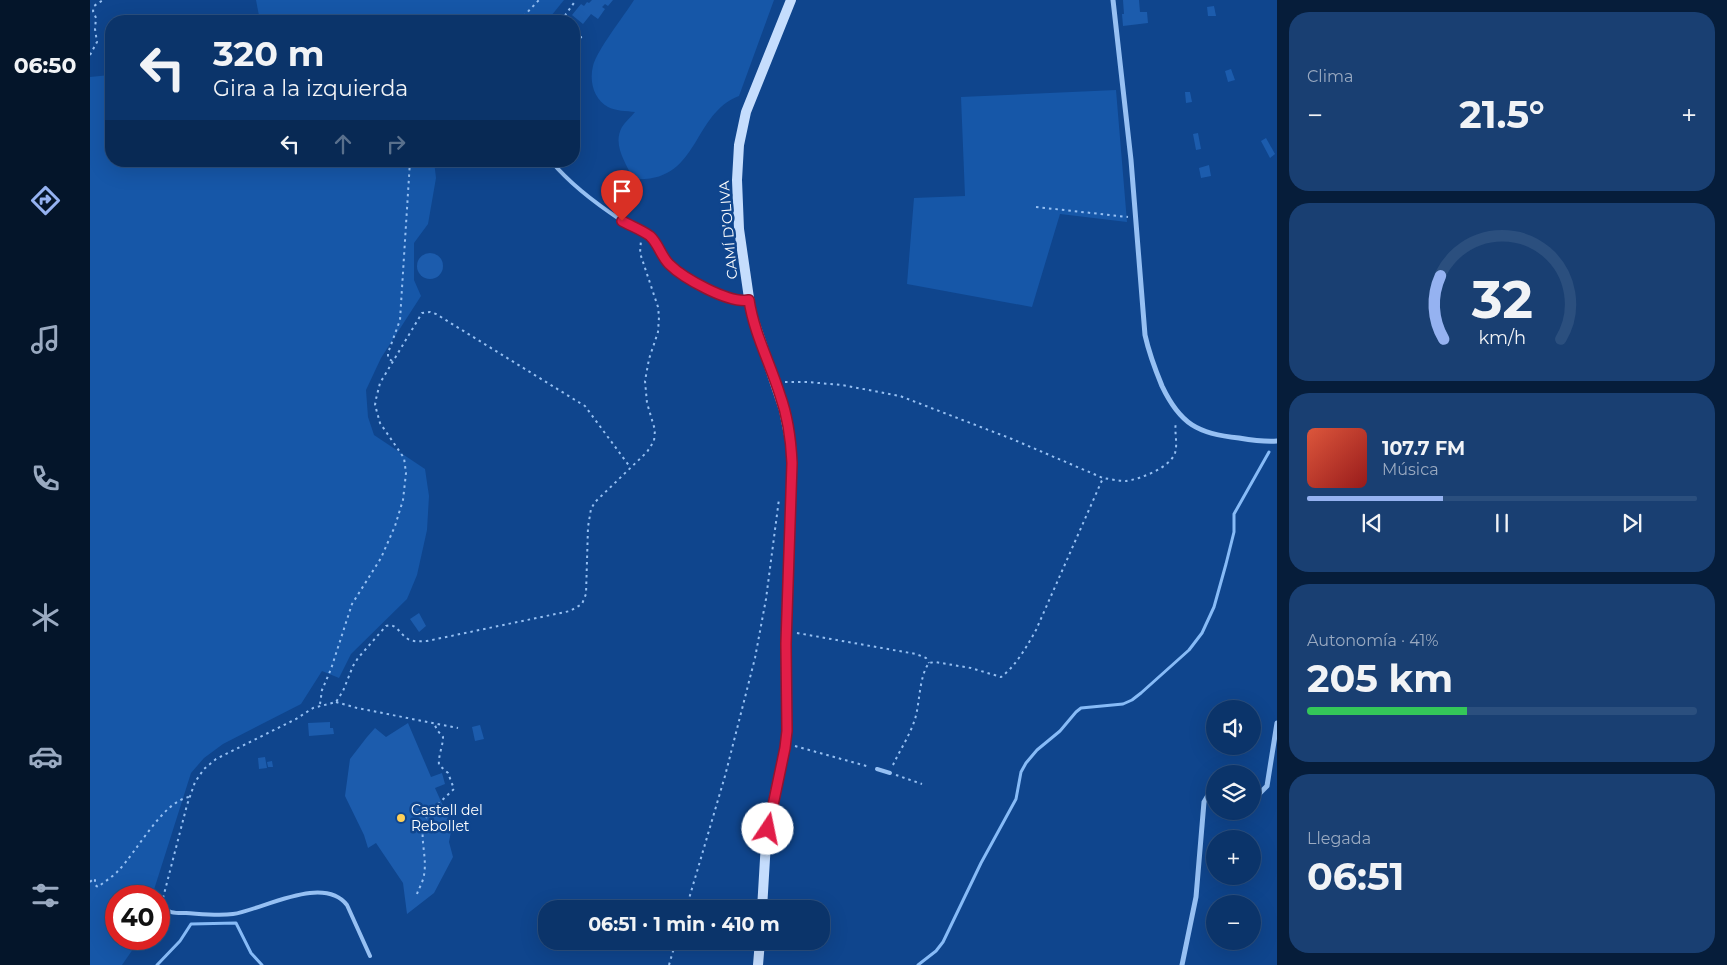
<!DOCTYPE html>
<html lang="es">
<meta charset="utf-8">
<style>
:root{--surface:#0b346a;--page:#193f72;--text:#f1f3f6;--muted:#9aaac1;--line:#2b4f7e;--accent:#95b2f1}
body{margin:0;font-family:Montserrat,sans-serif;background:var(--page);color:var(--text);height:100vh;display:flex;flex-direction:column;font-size:19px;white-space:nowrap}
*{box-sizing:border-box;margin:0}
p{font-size:16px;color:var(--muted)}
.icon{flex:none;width:28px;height:28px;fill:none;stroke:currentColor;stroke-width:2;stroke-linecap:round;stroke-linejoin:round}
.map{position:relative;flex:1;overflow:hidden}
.sheet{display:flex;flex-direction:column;gap:12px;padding:12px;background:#061d3a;width:450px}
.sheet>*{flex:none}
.top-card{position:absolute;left:15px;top:15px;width:475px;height:152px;border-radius:20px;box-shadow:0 5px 20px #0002,0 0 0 1px var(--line);background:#0b346a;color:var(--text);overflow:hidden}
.tools{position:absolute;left:1116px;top:700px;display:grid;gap:10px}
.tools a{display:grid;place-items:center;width:55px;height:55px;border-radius:50%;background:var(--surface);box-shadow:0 5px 20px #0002,0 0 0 1px var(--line);font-size:25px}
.speed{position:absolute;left:15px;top:885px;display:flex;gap:10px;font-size:25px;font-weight:700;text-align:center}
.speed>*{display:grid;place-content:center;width:65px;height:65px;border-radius:50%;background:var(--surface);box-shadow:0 5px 20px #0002,0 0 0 1px var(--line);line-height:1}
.speed .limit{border:8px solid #d22;background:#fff;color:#111}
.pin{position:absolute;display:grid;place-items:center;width:42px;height:42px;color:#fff;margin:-51px -21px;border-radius:50% 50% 50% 0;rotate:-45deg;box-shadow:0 0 5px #0007}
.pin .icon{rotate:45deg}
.me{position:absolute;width:55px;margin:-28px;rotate:11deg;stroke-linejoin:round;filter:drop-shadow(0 0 4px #0008)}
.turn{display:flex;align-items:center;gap:18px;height:105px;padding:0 25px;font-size:22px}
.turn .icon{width:65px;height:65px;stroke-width:2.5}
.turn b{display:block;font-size:35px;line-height:42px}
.lanes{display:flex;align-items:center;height:48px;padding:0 25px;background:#0003;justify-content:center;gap:25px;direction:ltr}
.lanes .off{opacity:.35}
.big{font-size:38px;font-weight:700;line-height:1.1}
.sheet .widget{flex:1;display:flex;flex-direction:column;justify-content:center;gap:8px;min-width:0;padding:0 18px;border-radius:20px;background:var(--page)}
.sheet .dial{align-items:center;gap:0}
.dial svg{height:130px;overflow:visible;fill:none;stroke:var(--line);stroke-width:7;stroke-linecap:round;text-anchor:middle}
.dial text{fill:var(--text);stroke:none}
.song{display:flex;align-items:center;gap:15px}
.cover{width:60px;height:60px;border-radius:8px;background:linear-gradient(135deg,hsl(10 70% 55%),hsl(0 70% 35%))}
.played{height:5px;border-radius:2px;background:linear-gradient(90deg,var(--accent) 35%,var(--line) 35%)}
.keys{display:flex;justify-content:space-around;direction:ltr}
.heat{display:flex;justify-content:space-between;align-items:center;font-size:28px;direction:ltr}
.charge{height:8px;border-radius:4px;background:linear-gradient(90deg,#34c759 41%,var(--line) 0)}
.trip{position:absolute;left:448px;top:900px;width:292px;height:50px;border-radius:20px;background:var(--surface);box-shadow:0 5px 20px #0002,0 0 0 1px var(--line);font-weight:700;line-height:50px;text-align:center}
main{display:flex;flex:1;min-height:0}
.menu{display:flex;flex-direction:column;width:90px;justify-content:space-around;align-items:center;background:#04152a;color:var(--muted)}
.menu .icon{width:35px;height:35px}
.menu .current{color:var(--accent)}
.menu b{font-size:22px;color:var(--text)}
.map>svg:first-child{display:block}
.green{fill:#1657a8}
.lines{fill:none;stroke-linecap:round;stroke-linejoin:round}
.stream{stroke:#87bbf7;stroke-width:3}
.building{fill:#1c5cad}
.path{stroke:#96c0f3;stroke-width:2;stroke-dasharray:2.5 4;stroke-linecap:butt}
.lane{stroke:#96c0f3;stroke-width:4}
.street{stroke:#96c0f3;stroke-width:5}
.secondary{stroke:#c5ddfd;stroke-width:10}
.route-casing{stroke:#92132f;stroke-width:12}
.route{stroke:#e11d48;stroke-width:9}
.poi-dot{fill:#ffd058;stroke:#0f458d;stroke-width:2}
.labels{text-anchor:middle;stroke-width:5;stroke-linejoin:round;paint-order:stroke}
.street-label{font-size:14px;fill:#fff;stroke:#0f458d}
.poi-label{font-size:14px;fill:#fff;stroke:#0f458d;text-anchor:start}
</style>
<main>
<nav class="menu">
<b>06:50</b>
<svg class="icon current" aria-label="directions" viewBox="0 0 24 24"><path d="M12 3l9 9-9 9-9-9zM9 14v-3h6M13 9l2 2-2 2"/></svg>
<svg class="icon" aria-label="music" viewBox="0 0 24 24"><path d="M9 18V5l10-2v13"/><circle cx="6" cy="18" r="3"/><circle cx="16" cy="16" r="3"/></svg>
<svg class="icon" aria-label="phone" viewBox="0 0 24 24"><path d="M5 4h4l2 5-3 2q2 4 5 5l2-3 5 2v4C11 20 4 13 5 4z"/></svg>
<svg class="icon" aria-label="climate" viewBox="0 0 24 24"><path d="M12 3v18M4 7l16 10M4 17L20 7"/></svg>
<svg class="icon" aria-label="car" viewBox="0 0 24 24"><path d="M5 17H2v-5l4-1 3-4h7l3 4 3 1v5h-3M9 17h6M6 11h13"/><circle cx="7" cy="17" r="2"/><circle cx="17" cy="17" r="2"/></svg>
<svg class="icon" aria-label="filters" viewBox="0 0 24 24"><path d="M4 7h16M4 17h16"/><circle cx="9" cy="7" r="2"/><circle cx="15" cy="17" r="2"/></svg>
</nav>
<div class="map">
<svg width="1187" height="965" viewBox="0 0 1187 965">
<rect width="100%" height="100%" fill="#0f458d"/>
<g class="green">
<polygon points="166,0 474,0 457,21 170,21"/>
<path d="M544,0h140l-35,96c-48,18 -39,88 -106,83 -7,-16 -21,-34 -11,-52 3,-5 9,-10 13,-15 -8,-1 -20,-1 -27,-5 -14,-8 -19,-25 -15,-41 4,-16 31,-50 41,-66z"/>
<polygon points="20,75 21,75 21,161 344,161 346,178 338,224 324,243 324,280 331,296 291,358 276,390 278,417 284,435 335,469 339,496 337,530 327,575 317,599 261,654 249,678 232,671 211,704 133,744 114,758 101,773 62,896 26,896 26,939 50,939 32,965 0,965 0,77"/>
<polygon points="1026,90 1037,222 970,214 942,307 817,284 824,198 875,196 871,97"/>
</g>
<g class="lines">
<g class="stream">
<polyline points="67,965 90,941 101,924 146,923 161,953 172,965"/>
<polyline points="828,965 846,951 853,942 891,863 926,799 931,772 936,763 947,750 970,731 986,712 991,708 1033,704 1042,700 1051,693 1099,650 1112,633 1124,607 1136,564 1144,532 1144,514 1179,452"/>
</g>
</g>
<g class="building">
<polygon points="502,0 523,0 518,6 515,4 512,7 515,9 508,19 501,14 493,24 482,15 491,4 494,6 497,2 499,3"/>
<polygon points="1033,0 1049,0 1050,12 1057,12 1058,23 1033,26 1032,14 1034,14"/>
<polygon points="1124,6 1126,16 1118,16 1117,7"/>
<polygon points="1141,69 1145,80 1138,82 1135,71"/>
<polygon points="1095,92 1100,92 1102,102 1096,103"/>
<polygon points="1108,133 1111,149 1106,150 1103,134"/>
<polygon points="1176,138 1185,154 1180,158 1171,141"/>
<polygon points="1119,165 1121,176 1111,178 1109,168"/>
<circle cx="340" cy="266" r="13"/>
<polygon points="329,613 336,626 329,632 320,619"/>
<polygon points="240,722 240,728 243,728 244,734 219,736 218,723"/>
<polygon points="318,723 341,777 352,773 355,784 345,788 362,826 359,842 363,857 344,893 317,914 313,883 286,843 278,848 274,835 255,796 260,759 277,737 285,728 296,737"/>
<polygon points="390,725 394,739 385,741 382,727"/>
<polygon points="175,757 177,768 169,769 168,758"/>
<polygon points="182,761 183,767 178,767 177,762"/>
</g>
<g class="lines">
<g class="path">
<polyline points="429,21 449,0"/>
<polyline points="471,21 486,0"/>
<polyline points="484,39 492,37"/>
<polyline points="0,55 7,42 5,29 6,18 3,11 4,6 13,0"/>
<polyline points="946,207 1038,217"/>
<polyline points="302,361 298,358 298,353 310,320 320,161"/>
<path d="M695,382h22l35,3 58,11 112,43 91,39c7,1 15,3 23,3 14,-2 44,-13 49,-28 3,-10 -1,-21 1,-31"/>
<polyline points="707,633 826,654 836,658 839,663"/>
<polyline points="246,702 267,708 368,728"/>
<polyline points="230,704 232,690 241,669 262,604 291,558 305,526 313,500 316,473 314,458 290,423 285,405 286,399 290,383 332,313 340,312 346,314 490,403 495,406 540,467"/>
<polyline points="705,746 780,767"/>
<path d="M803,765c7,-15 17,-30 22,-46 5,-16 4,-43 14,-56l6,-1 36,6 30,9c15,-11 26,-31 35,-47l67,-152"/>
<polyline points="806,775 832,784"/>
<path d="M0,882l3,-3h2v6l3,2c6,-5 13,-9 19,-15 20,-20 45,-70 72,-75"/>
<path d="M327,894c2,-6 6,-12 7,-19 3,-16 -3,-32 -1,-49 1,-6 6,-12 7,-18l8,-4 16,-15 -6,-16 -9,-8c-1,-9 4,-19 4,-28l-6,-7 -3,-7"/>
<path d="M73,898l24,-93 8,-23 9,-13 12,-10 80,-40 17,-11 23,-6 7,-11 10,-25 5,-8 28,-32c11,-4 14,10 24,14 5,2 11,1 17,1l143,-30 12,-7 4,-10 2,-67 3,-18 4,-7 52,-50 7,-11 1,-11 -8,-27 -2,-22 4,-22 9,-27 1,-15 -1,-10 -18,-54 1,-13"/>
<polyline points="596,909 635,776 665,658 676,599 689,499"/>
<polyline points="579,965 586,941"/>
</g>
<g class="lane">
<path d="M461,161c20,24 44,42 70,59 9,6 22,9 30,17 7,7 10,18 16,25 14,15 62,42 82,37"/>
<polyline points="787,769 800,773"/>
<path d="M72,905c5,9 15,8 24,8 16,1 32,3 47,1 29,-4 90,-40 114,-9l23,51"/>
</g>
<g class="street">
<path d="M1023,0l18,160 14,175c4,18 10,34 17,51 18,38 36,48 77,52 12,2 25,4 38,3"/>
<polyline points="1162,794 1169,794 1177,786 1187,723"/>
<polyline points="1092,965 1106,897 1114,802 1120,792 1125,791"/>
</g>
<g class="secondary">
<polyline points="672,909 676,842 680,817 695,748 697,731 696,644 702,463 701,445 694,410 661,312 649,229 647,180 649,145 656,112 701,0"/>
<polyline points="668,965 670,941"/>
</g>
</g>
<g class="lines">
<defs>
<path id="route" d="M532,221c9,5 20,9 28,15 8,7 11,20 19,28 14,14 60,40 80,36 5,33 21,63 31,95 8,22 11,45 12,68l-6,181 1,87 -2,17 -17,81"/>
</defs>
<use href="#route" class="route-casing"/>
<use href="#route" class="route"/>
</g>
<circle class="poi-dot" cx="311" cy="818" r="5"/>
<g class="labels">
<g class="street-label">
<text transform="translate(638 230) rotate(-95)" y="5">CAMÍ D’OLIVA</text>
</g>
<g class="poi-label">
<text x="321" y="815">Castell del<tspan x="321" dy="16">Rebollet</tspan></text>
</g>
</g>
</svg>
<div class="tools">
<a><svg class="icon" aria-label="sound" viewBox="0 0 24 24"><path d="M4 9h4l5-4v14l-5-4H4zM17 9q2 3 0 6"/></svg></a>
<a><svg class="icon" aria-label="layers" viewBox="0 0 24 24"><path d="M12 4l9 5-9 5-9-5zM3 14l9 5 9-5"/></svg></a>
<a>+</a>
<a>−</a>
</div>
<div class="speed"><div class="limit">40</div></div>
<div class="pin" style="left:532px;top:221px;background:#d93025"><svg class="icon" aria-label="arrive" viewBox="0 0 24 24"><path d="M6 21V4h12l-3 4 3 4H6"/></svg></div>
<svg class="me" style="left:678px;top:829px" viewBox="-20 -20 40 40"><circle r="19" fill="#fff"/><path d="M0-13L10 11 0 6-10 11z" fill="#e11d48"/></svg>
<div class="trip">06:51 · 1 min · 410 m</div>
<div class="top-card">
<div class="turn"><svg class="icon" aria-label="left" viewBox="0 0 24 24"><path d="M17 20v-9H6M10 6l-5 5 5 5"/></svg><div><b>320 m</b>Gira a la izquierda</div></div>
<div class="lanes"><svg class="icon" aria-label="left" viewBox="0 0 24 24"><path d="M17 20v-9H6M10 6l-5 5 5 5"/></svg><svg class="icon off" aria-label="ahead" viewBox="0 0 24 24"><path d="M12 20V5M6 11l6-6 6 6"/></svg><svg class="icon off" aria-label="right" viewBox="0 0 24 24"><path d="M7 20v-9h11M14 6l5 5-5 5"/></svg></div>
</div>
</div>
<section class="sheet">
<div class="widget"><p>Clima</p>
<div class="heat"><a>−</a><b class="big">21.5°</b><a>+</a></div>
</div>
<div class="widget dial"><svg viewBox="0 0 100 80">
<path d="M14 69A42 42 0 1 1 86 69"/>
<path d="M14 69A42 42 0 0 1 12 30" stroke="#95b2f1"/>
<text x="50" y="56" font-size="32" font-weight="700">32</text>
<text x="50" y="72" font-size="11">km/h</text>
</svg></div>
<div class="widget">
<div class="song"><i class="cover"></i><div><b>107.7 FM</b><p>Música</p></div></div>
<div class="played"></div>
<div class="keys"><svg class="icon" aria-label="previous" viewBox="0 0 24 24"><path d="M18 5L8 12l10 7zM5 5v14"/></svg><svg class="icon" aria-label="pause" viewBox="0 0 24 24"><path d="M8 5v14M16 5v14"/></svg><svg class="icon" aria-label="next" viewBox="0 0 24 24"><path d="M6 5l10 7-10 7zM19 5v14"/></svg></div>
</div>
<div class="widget"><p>Autonomía · 41%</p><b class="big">205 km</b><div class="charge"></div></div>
<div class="widget"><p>Llegada</p><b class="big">06:51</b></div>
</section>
</main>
